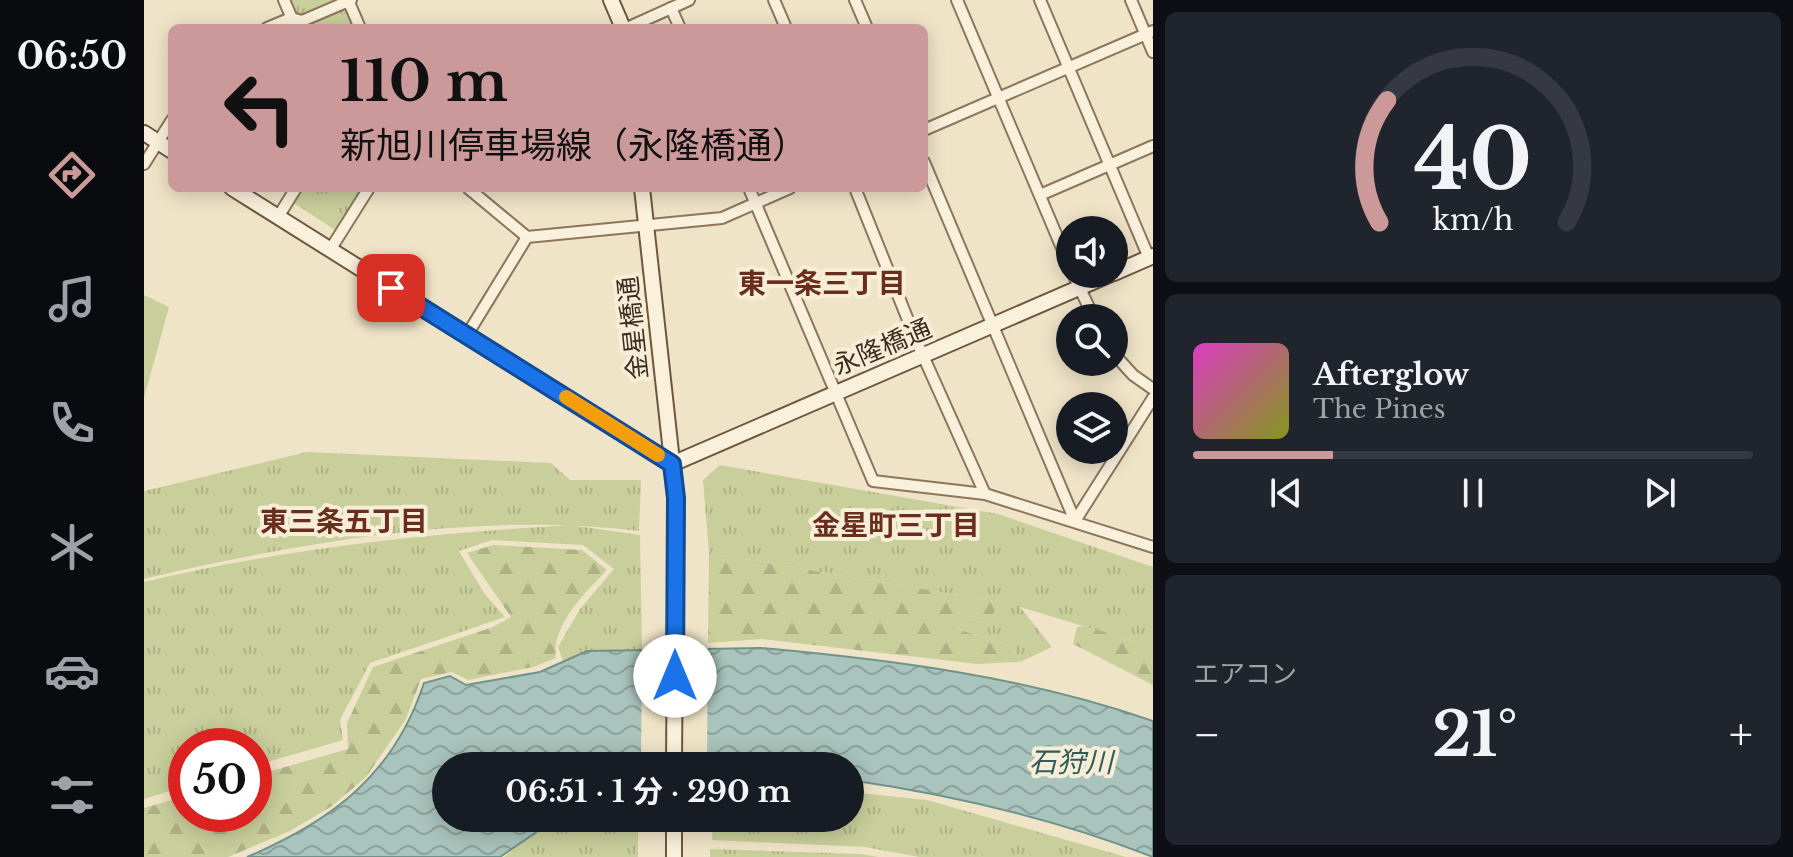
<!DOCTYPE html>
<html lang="ja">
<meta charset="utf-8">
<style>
:root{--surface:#171b24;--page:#20242c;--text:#f1f3f6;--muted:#9ea1a6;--line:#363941;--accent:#cc999b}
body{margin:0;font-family:"Libre Baskerville","Noto Sans JP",serif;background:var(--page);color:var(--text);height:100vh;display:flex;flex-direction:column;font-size:30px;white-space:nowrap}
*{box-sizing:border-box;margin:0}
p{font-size:26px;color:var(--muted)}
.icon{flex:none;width:44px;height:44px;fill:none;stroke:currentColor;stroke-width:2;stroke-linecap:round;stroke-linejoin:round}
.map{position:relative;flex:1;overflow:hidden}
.details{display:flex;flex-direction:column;gap:12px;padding:12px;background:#0d0f14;width:640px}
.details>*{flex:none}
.banner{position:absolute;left:24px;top:24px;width:760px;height:168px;border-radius:12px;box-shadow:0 4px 20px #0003;background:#cc999b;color:#111;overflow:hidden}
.fabs{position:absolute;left:912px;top:216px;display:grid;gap:16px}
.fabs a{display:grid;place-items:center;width:72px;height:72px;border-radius:50%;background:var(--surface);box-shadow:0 4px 20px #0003;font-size:40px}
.speed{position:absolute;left:24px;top:728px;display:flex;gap:16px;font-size:40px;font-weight:700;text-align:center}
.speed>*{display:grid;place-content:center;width:104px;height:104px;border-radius:50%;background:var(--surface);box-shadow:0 4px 20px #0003;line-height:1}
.speed .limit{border:12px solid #d22;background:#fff;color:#111}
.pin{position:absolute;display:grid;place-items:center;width:68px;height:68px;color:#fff;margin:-34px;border-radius:16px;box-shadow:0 4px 12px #0006}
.me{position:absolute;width:88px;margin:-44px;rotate:0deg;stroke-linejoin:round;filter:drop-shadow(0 0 6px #0008)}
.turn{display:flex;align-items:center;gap:28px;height:168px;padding:0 40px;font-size:36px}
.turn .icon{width:104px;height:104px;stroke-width:2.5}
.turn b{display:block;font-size:56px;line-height:68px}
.big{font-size:60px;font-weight:700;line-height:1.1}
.details .card{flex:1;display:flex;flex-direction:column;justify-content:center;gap:12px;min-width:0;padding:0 28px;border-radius:12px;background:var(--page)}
.details .dial{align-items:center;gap:0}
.dial svg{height:208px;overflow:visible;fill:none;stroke:var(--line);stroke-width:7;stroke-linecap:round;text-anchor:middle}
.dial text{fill:var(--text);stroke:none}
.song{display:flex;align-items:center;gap:24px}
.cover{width:96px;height:96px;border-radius:12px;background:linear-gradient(135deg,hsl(310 70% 55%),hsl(70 70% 35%))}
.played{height:8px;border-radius:4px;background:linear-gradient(90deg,var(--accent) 25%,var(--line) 25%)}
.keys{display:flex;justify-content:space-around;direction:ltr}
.heat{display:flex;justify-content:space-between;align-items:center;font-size:44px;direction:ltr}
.trip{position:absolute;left:288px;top:752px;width:432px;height:80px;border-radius:40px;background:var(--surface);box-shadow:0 4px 20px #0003;font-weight:700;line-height:80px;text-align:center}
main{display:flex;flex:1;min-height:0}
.dock{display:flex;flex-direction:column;width:144px;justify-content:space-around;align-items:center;background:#090b0e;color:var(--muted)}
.dock .icon{width:56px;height:56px}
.dock .on{color:var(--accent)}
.dock b{font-size:36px;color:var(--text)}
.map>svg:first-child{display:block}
.grass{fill:url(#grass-tufts)}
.forest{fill:url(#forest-firs)}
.green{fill:#c9cf9b}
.water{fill:url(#water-waves);stroke:#6f938a;stroke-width:2}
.pier{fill:#f0e4c8}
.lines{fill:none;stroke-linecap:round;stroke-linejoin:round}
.street-casing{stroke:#8d765c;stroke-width:14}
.secondary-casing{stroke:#6f573f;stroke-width:18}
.street{stroke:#faf1dc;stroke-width:10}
.secondary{stroke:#faf1dc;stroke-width:14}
.route-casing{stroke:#114b97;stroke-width:20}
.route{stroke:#1a73e8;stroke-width:14}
.slow{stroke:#f59e0b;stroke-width:14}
.labels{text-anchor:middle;stroke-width:8;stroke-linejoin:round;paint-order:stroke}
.street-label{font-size:26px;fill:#3d2e20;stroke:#f7eed8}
.neighbourhood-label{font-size:28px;font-weight:bold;fill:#6b2e1e;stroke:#f7eed8}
.water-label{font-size:28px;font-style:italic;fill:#2f5d5a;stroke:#f7eed8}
</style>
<main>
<nav class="dock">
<b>06:50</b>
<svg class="icon on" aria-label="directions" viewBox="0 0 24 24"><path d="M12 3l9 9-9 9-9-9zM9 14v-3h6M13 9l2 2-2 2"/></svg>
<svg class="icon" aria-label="music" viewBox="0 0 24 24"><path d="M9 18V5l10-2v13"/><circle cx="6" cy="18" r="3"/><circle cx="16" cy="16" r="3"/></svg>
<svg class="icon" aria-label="phone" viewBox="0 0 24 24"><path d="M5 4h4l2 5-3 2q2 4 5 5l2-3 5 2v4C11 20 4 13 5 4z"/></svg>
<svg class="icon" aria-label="climate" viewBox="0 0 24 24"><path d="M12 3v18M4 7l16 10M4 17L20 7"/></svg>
<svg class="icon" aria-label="car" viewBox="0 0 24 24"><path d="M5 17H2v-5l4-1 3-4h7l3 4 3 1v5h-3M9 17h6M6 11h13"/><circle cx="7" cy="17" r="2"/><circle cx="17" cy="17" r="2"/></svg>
<svg class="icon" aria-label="filters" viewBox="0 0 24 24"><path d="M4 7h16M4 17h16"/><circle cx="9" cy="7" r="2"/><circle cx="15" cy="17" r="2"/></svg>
</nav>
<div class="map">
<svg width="1009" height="857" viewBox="0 0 1009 857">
<defs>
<pattern id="grass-tufts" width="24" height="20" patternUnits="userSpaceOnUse" patternTransform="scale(2)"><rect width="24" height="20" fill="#c9cf9b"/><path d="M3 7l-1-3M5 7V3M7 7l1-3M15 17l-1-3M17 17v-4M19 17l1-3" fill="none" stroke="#aeb285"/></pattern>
<pattern id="forest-firs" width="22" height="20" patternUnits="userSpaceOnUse" patternTransform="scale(2)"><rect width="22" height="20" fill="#c9cf9b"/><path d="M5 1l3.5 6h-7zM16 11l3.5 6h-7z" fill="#aeb285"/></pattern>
<pattern id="water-waves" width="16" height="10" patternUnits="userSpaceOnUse" patternTransform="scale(2)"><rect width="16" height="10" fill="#a9c4bc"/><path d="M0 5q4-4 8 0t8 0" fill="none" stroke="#8ba098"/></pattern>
</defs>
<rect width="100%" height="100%" fill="#f0e4c8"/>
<g class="grass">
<polygon points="140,0 203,0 215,28 152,28"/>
<polygon points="155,188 223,188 194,232 147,201"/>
<path d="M163,452l244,11 19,17h71l-2,51c-161,-20 -337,11 -495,48v-88z"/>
<polygon points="576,465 854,514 1009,567 1009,647 876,607 908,647 876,662 868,646 813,629 825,616 846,619 856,602 565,553 559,480"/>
<path d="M426,525l70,10 2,114 -55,2 -24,10 -5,-14 22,-38 34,-40 -31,-24 -91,-5 -33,11 25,42 21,24 -135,46 -30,57 3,20 -89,26v-20h-68v40l-42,13v-217c144,-34 278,-48 426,-57z"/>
<polygon points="706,792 783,800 982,857 775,857 721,847 568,840 569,818 706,818"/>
<polygon points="413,818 494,818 494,857 360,857 400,824"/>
<polygon points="566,849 717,854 734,857 566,857"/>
</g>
<g class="forest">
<path d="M349,545l89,5 25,20c-21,22 -56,55 -51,88l-23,9 -65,13 -16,-8 -31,7 -15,40 -40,58 -34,29 -42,25 -62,26h-84v-49l42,-12v18h68v-38l94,-27 -1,-26 26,-56 120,-40 18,-10 -44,-64z"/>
<polygon points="565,553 857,602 846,619 825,616 813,629 868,646 876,662 833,664 617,639 564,643"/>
<polygon points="941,626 1009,647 1009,685 929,644 933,627"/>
</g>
<polygon class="green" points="0,295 25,307 0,398"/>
<path class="water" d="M617,648c134,12 265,29 392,73v136c-97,-38 -200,-62 -303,-77v-14h-404v52h111l-57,39h-253c87,-37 147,-83 177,-174l26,-7 16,9 74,-13 47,-21z"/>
<polygon class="pier" points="498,645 564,645 563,766 497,766"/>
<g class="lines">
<defs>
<g id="street">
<polyline points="140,0 152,28"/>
<polyline points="204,0 216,28"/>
<polyline points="630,0 642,28"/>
<polyline points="711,0 723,28"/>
<polyline points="813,0 926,267"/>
<polyline points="896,0 1005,258"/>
<polyline points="987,0 1009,52"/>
<polyline points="527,8 536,28"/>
<polyline points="123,28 147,18 158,21 207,0"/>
<polyline points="483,28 545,0"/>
<polyline points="780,130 1009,31"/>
<polyline points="780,162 931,521"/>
<polyline points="0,164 28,120"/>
<polyline points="324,188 383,237 578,218 646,188"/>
<polyline points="605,188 729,481 841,494 1009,547"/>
<polyline points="711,188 772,340 841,494"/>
<polyline points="896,195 1009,146"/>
<polyline points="134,217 152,188"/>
<polyline points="186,250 225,188"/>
<polyline points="929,274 950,318"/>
<polyline points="323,335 383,237"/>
<polyline points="970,354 989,375 1009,389"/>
<polyline points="931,521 1009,398"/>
</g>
<g id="secondary">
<polyline points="467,0 479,28"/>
<polyline points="0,133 28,151"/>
<polyline points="88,188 528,464"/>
<polyline points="498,188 532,498 530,766"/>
<polyline points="970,273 1009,256"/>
<polyline points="528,464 967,274"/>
<polyline points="530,857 530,818"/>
</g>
</defs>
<use href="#street" class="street-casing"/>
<use href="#secondary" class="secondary-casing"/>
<use href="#street" class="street"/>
<use href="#secondary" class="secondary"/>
</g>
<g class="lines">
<defs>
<polyline id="route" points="247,288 528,464 532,498 531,676"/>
</defs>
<use href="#route" class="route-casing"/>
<use href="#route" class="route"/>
<polyline class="slow" points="422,397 514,455"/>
</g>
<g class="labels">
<g class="street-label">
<text transform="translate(489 328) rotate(-96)" y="9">金星橋通</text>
<text transform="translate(738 347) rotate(-23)" y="9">永隆橋通</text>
</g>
<g class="neighbourhood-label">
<text x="678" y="293">東一条三丁目</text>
<text x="200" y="531">東三条五丁目</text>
<text x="752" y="535">金星町三丁目</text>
</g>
<g class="water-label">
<text x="927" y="772">石狩川</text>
</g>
</g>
</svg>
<div class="fabs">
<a><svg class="icon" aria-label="sound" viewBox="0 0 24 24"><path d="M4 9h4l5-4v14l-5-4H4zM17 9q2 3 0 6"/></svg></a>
<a><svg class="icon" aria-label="search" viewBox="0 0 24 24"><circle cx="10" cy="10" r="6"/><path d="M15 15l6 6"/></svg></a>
<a><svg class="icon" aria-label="layers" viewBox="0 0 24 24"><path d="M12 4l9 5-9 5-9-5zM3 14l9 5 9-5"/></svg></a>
</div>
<div class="speed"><div class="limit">50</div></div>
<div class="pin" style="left:247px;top:288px;background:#d93025"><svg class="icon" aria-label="arrive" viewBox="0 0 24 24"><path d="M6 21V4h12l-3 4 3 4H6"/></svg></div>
<svg class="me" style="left:531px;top:676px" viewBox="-20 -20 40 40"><circle r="19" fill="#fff"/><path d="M0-13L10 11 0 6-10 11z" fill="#1a73e8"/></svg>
<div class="trip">06:51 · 1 分 · 290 m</div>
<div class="banner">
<div class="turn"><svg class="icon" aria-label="left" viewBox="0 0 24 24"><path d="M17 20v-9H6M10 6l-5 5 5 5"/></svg><div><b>110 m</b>新旭川停車場線（永隆橋通）</div></div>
</div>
</div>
<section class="details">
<div class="card dial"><svg viewBox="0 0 100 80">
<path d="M14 69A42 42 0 1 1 86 69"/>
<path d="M14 69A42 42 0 0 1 17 22" stroke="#cc999b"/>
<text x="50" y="56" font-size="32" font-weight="700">40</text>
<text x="50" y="72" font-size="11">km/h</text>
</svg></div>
<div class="card">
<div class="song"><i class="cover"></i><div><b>Afterglow</b><p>The Pines</p></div></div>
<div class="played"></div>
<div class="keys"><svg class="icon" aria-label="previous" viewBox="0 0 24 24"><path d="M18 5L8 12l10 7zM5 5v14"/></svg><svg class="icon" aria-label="pause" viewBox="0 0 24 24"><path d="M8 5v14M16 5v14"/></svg><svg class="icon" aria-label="next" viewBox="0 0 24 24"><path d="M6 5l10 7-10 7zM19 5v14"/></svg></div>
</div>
<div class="card"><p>エアコン</p>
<div class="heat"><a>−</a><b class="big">21°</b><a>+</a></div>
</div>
</section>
</main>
